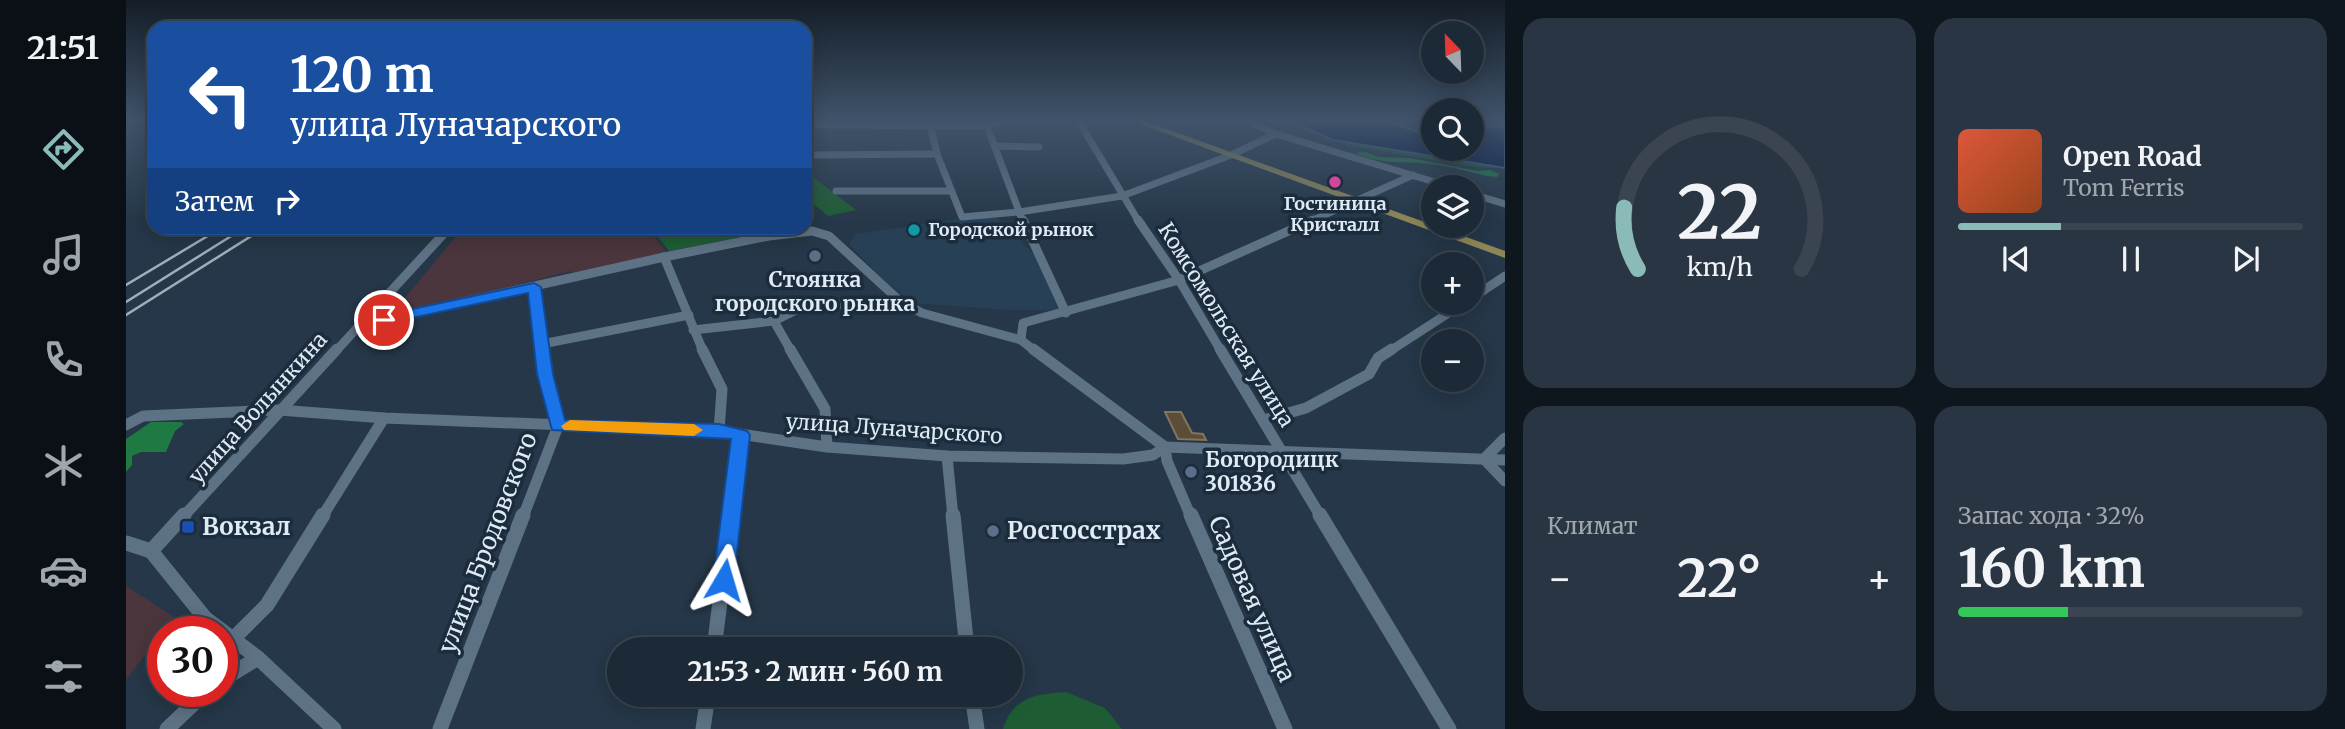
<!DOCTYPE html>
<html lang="ru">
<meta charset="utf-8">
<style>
:root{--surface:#1c2936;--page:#293542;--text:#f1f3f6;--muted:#a0a6ad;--line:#3a4551;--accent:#8bbbb9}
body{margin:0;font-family:Merriweather,serif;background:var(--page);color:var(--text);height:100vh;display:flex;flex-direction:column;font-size:26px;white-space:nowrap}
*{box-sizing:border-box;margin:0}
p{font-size:23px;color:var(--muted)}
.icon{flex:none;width:38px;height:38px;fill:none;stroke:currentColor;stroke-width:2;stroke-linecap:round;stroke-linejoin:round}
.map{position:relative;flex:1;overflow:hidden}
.panel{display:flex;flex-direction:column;gap:18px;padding:18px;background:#0f171e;width:840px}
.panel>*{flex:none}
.hud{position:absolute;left:21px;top:21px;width:665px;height:214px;border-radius:21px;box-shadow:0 4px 18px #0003,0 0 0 2px var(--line);background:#1a4fa0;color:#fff;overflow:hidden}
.needle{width:46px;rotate:337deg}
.fabs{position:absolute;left:1295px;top:21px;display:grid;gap:14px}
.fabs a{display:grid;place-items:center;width:63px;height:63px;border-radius:50%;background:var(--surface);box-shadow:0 4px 18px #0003,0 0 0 2px var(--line);font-size:35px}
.speed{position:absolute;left:21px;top:616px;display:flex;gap:14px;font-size:35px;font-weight:700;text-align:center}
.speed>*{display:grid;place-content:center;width:91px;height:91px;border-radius:50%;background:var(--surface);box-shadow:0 4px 18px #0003,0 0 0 2px var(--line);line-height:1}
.speed .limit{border:10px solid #d22;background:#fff;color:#111}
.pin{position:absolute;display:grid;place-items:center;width:60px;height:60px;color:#fff;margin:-30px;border:4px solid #fff;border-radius:50%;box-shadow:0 2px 7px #0007}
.me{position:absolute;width:77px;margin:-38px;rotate:7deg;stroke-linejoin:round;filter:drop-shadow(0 0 5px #0008)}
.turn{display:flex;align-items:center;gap:24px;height:147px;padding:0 28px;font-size:32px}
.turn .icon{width:91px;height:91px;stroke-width:2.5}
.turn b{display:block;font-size:49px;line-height:60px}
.then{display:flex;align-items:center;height:66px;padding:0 28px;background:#0003;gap:14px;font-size:26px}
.big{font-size:52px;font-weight:700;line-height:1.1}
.panel .card{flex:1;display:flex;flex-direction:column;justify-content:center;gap:10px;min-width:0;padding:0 24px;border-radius:21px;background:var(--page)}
.panel .dial{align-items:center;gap:0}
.dial svg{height:182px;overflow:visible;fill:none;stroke:var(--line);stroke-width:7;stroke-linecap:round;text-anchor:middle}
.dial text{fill:var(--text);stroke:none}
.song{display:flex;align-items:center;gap:21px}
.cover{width:84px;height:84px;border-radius:10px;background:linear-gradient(135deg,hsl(10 70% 55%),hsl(20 70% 35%))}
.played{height:7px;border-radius:4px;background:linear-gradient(90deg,var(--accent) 30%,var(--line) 30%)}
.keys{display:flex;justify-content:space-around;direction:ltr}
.heat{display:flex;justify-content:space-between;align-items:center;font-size:38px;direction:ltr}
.charge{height:10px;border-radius:5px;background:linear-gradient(90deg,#34c759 32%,var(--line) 0)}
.panel .tiles{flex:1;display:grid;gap:18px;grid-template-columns:repeat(2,1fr)}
.trip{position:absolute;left:481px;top:637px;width:416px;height:70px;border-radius:35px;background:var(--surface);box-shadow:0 4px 18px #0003,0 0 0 2px var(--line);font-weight:700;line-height:70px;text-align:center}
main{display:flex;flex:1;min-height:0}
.tab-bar{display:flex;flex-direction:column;width:126px;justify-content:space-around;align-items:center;background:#0b1016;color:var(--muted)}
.tab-bar .icon{width:49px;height:49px}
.tab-bar .selected{color:var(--accent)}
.tab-bar b{font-size:32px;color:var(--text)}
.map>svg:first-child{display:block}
.built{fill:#284056}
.industrial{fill:#4a363c}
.green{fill:#1e5d34}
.forest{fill:#1e7a42}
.water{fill:#001647;stroke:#43567b;stroke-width:2}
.building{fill:#5b4d37;stroke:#83745d;stroke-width:2}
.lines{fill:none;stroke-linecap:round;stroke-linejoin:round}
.minor-far3{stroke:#5e7285;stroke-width:7}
.minor-far2{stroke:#5e7285;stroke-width:9}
.minor-far1{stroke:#5e7285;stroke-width:11}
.minor{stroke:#5e7285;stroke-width:15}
.major{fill:#8d8757;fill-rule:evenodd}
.rail{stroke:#a0adba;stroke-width:2.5}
.route{fill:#1a73e8;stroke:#114b97;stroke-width:2}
.slow{fill:#f59e0b}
.hotel-dot{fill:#d1479c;stroke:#1b2c3d;stroke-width:2.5}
.culture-dot{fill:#0f9aa8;stroke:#1b2c3d;stroke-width:2.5}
.service-dot{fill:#5c6f8a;stroke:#1b2c3d;stroke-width:2.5}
.transit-dot{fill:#1a4fb4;stroke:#1b2c3d;stroke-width:2.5}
.labels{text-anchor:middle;stroke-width:7;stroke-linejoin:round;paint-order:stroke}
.far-poi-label{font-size:18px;font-weight:bold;fill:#dfeaf5;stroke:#1b2c3d}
.poi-label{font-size:21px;font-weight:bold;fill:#dfeaf5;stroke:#1b2c3d}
.street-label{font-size:21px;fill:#dfeaf5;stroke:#1b2c3d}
.near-poi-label{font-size:24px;font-weight:bold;fill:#dfeaf5;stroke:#1b2c3d;text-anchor:start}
.near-street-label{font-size:24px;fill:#dfeaf5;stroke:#1b2c3d}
</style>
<main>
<nav class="tab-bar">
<b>21:51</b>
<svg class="icon selected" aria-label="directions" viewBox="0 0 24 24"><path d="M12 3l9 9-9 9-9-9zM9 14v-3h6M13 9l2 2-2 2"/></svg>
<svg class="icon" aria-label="music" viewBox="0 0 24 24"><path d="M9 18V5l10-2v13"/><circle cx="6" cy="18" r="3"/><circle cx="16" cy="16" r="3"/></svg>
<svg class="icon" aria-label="phone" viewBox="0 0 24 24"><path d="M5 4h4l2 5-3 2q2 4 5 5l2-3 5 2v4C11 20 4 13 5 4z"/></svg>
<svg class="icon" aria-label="climate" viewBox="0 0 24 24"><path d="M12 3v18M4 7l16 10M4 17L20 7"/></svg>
<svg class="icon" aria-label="car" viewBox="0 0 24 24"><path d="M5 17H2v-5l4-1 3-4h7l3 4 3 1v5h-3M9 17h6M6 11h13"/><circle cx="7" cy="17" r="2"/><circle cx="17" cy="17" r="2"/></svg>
<svg class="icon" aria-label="filters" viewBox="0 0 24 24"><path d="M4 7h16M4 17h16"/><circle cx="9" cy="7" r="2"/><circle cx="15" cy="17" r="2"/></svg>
</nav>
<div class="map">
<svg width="1379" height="729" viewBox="0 0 1379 729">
<rect width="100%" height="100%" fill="#253748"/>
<polygon class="built" points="869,216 911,257 934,310 882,310 787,303 757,279 723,244 730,234 837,218"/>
<g class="industrial">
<polygon points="337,228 522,228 541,253 449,274 445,271 263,317"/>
<polygon points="0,586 48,617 0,680"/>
</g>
<g class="green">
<polygon points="1150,120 1163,120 1207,140 1372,168 1350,167 1223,146"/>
<polygon points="679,171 730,210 702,216 688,204 679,205"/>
<polygon points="525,228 602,228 609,238 543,251"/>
<path d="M940,692l39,16 17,21h-119c10,-32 32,-35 63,-37z"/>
</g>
<g class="forest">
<path d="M1240,152l12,5 32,1 67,13 13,-1 9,4 -2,3 -10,-1c-21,-5 -44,-12 -67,-13 -24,-1 -42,0 -65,-10z"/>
<polygon points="25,422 55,422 58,424 49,431 40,452 15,452 6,456 6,465 0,472 0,439"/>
</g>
<polygon class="water" points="1163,120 1256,120 1292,132 1307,132 1307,149 1346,149 1346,128 1379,127 1379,168 1207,140"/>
<polygon class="building" points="1039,412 1055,412 1066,433 1077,434 1080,440 1052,439"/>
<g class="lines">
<g class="minor-far3">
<polyline points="803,120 811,154 836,217 893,212 996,196 1105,155 1150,134"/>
<polyline points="952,120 1013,222"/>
<polyline points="1119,120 1150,134 1325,187"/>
<polyline points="679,125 861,126 877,120"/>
<polyline points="861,126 897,222"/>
<polyline points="868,146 913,147"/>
<polyline points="679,155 811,154"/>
<polyline points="710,191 825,191"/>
<polyline points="1346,194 1379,204"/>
<polyline points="1183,222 1287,175"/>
</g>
<g class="minor-far2">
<polyline points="897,220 940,313"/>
<polyline points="1012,220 1053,280 1095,351"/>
<polyline points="538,257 577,351"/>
<polyline points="408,287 416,351"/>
<polyline points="1346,298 1379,276"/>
<polyline points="648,321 665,351"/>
<polyline points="234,325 538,257 643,236 686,231 703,236 775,302"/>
<polyline points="567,330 648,321 670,310 689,305 775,302 796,313 895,340 909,351"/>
<polyline points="895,340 897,323 1053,280 1187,220"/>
<polyline points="416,344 563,315"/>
<polyline points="210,351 323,228"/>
<polyline points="1264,351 1338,303"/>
</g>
<g class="minor-far1">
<polyline points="576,349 596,389 593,431"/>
<polyline points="664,349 699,409 701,447"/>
<polyline points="907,349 1039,447"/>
<polyline points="1094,349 1195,517"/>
<polyline points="1138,420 1180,408 1243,374 1252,358 1266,349"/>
<polyline points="0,425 17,416 153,410 258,418 593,431 701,447 821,456 997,459 1027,455 1039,447 1379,460"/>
<polyline points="1379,438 1358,459 1379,481"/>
<polyline points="1039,447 1041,461 1065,517"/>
<polyline points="821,456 827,517"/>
<polyline points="57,517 211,349"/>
<polyline points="196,517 258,418"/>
<polyline points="397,517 432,426 416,349"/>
<polyline points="605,517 615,435"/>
</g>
<g class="minor">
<polyline points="827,515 841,649"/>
<polyline points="1065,515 1159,729"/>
<polyline points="1194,515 1323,729"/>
<polyline points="0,543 25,551 79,618 132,658 208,729"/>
<polyline points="25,551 58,515"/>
<polyline points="107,639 141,605 197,515"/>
<polyline points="588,649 605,515"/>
<polyline points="96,680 132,658"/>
<polyline points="846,695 851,729"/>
<polyline points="41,729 81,691"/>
<polyline points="314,729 397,515"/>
<polyline points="577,729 582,695"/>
</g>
<polygon class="major" points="1003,120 1016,120 1379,251 1379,258"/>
<g class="rail">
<polyline points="0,285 95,228"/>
<polyline points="0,302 118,228"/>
<polyline points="0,315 138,228"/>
</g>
</g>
<linearGradient id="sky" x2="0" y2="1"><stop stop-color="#141e28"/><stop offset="0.54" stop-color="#40536a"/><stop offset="1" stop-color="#40536a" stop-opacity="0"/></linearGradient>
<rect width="1379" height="222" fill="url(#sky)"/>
<polygon class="route" points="408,283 415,287 427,374 439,420 593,424 621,431 624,435 608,580 605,586 598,589 590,586 587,580 605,439 426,430 411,374 402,293 258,324 251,320 258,315"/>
<polygon class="slow" points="444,420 568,424 577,430 568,436 438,430 435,426"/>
<circle class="hotel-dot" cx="1209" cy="182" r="7"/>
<circle class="culture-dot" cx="788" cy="230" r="7"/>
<g class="service-dot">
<circle cx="689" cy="256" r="7"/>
<circle cx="1065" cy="472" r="7"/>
<circle cx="867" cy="531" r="7"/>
</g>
<rect class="transit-dot" x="55" y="520" width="14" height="14" rx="3.5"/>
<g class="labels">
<g class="far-poi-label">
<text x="1209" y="210">Гостиница<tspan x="1209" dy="21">Кристалл</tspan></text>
<text x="802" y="236" text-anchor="start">Городской рынок</text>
</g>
<g class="poi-label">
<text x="689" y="287">Cтоянка<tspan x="689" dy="24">городского рынка</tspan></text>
<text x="1079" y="467" text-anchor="start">Богородицк<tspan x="1079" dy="24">301836</tspan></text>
</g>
<g class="street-label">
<text transform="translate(1100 325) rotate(58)" y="7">Комсомольская улица</text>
<text transform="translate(132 408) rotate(-48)" y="7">улица Волынкина</text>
<text transform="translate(768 429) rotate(4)" y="7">улица Луначарского</text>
</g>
<g class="near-poi-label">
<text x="76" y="535">Вокзал</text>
<text x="881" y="539">Росгосстрах</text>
</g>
<g class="near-street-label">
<text transform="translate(362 543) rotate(-69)" y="8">улица Бродовского</text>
<text transform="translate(1126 599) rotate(66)" y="8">Садовая улица</text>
</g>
</g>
</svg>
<div class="fabs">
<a><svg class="needle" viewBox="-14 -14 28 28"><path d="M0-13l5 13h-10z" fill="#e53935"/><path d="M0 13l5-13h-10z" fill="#a0a6ad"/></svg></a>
<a><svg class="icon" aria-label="search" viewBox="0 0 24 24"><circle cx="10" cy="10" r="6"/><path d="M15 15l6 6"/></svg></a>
<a><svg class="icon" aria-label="layers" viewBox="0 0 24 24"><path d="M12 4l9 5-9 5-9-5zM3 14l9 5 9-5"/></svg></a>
<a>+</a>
<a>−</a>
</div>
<div class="speed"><div class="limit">30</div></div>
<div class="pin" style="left:258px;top:320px;background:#d93025"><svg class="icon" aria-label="arrive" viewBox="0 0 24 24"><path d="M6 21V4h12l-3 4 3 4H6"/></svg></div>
<svg class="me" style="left:598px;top:580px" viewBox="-20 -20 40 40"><path d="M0-17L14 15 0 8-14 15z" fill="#1a73e8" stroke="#fff" stroke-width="4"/></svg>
<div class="trip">21:53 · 2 мин · 560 m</div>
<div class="hud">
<div class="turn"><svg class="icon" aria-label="left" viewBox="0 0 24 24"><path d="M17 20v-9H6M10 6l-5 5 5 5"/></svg><div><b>120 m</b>улица Луначарского</div></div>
<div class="then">Затем<svg class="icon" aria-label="right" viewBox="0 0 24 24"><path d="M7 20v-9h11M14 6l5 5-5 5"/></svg></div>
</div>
</div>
<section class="panel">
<div class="tiles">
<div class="card dial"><svg viewBox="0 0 100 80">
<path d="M14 69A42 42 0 1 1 86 69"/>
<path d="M14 69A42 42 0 0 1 8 42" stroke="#8bbbb9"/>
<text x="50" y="56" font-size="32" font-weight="700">22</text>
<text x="50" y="72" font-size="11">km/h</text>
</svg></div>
<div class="card">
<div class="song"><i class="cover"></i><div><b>Open Road</b><p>Tom Ferris</p></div></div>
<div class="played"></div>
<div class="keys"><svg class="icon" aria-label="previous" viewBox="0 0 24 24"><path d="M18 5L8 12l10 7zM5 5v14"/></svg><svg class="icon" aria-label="pause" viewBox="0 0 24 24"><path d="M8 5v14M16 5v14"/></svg><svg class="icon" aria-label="next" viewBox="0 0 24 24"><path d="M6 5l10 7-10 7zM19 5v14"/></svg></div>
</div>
<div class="card"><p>Климат</p>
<div class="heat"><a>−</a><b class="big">22°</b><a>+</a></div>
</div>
<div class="card"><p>Запас хода · 32%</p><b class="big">160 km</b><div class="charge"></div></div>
</div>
</section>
</main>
